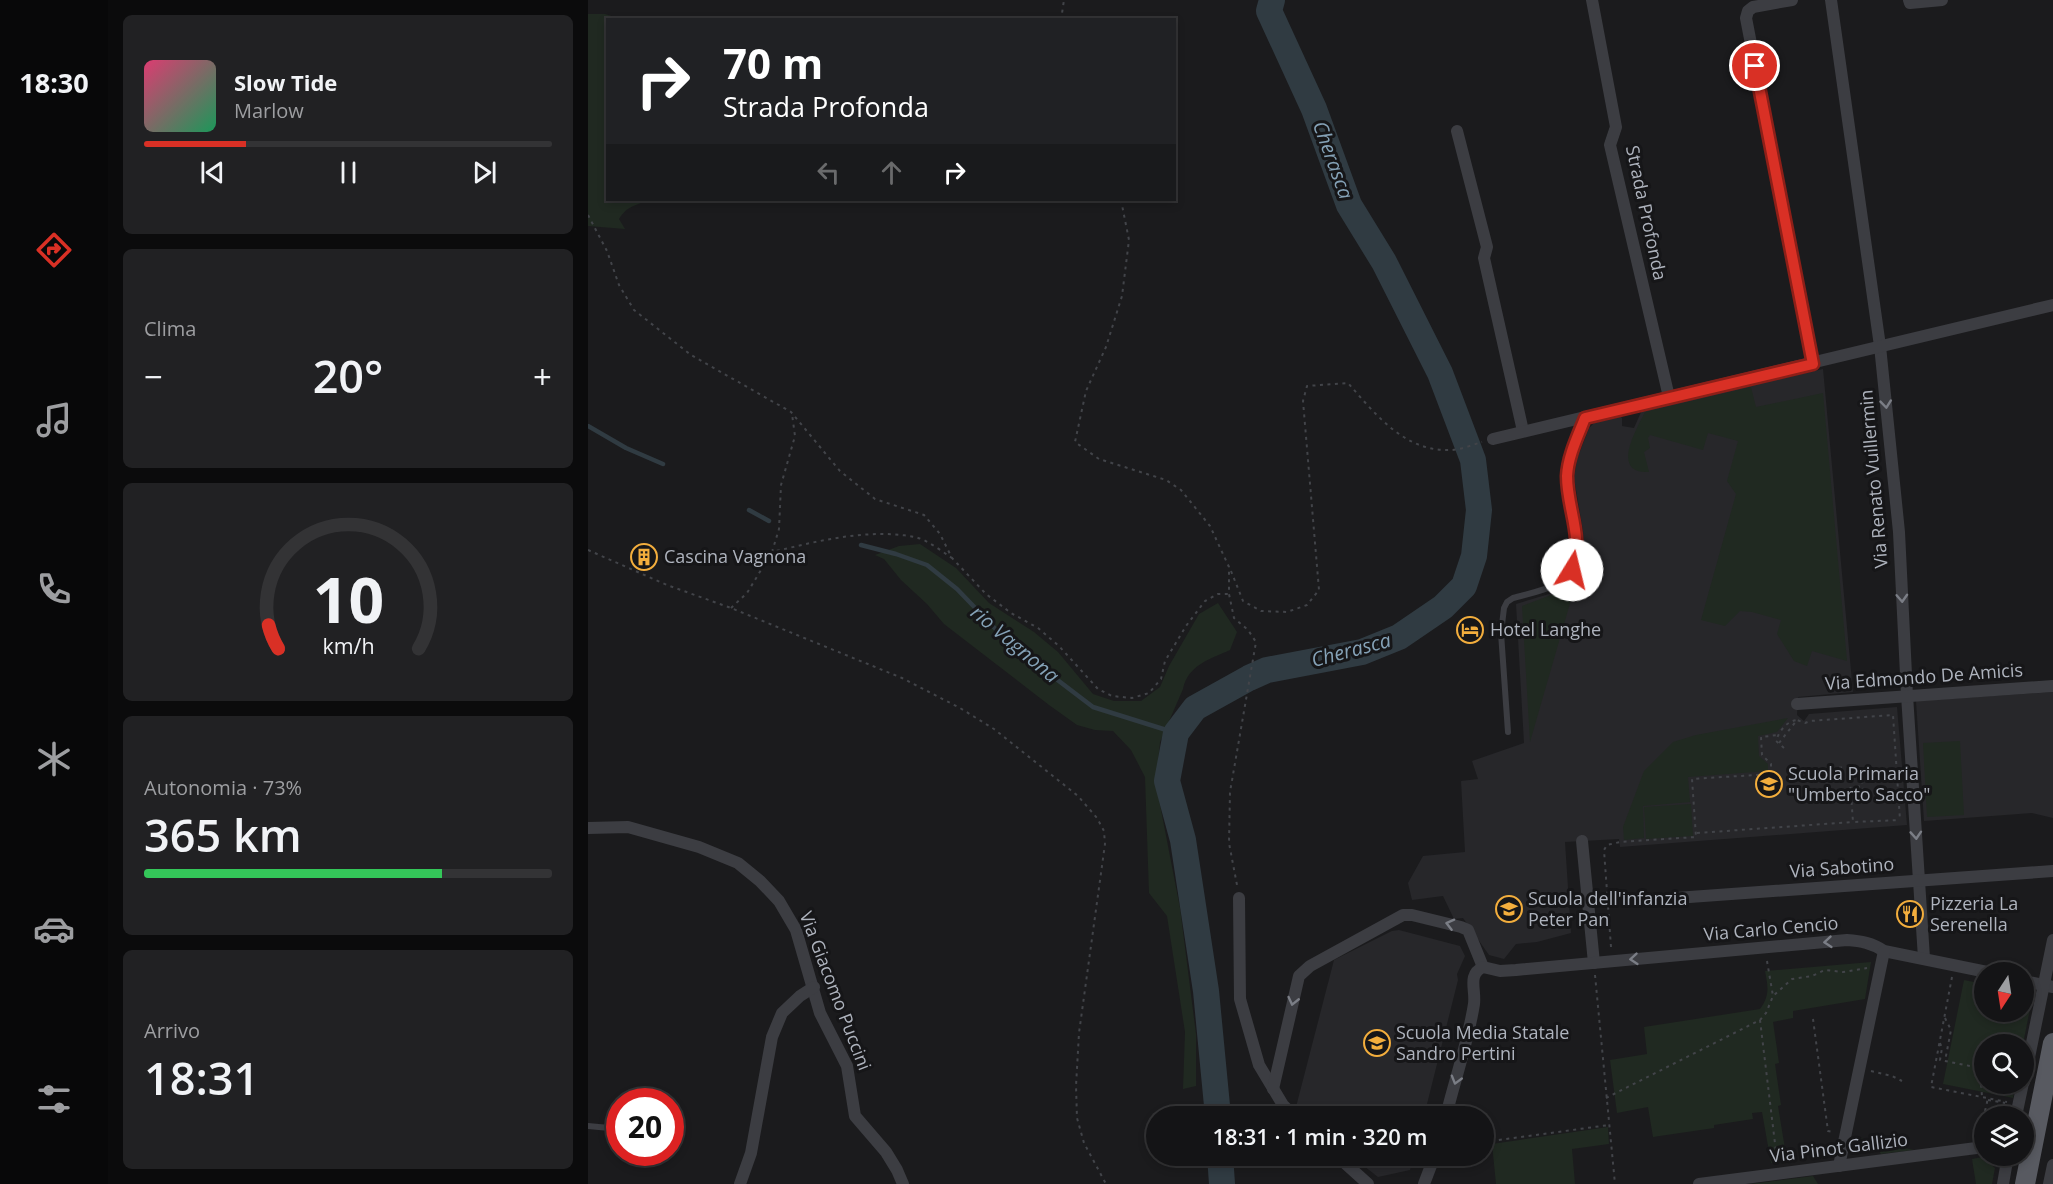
<!DOCTYPE html>
<html lang="it">
<meta charset="utf-8">
<style>
:root{--surface:#141416;--page:#212123;--text:#f1f3f6;--muted:#9d9ea1;--line:#333335;--accent:#d93025}
body{margin:0;font-family:"Open Sans",sans-serif;background:var(--page);color:var(--text);height:100vh;display:flex;flex-direction:column;font-size:22px;white-space:nowrap}
*{box-sizing:border-box;margin:0}
p{font-size:20px;color:var(--muted)}
.icon{flex:none;width:33px;height:33px;fill:none;stroke:currentColor;stroke-width:2;stroke-linecap:round;stroke-linejoin:round}
.map{position:relative;flex:1;overflow:hidden}
.details{display:flex;flex-direction:column;gap:15px;padding:15px;background:#0b0b0c;width:480px}
.details>*{flex:none}
.top-card{position:absolute;left:18px;top:18px;width:570px;height:183px;border-radius:0px;box-shadow:0 3px 9px #0003,0 0 0 2px var(--line);background:#202124;color:#fff;overflow:hidden}
.needle{width:39px;rotate:192deg}
.controls{position:absolute;left:1386px;top:962px;display:grid;gap:12px}
.controls a{display:grid;place-items:center;width:60px;height:60px;border-radius:50%;background:var(--surface);box-shadow:0 3px 9px #0003,0 0 0 2px var(--line);font-size:30px}
.speed{position:absolute;left:18px;top:1088px;display:flex;gap:12px;font-size:30px;font-weight:700;text-align:center}
.speed>*{display:grid;place-content:center;width:78px;height:78px;border-radius:50%;background:var(--surface);box-shadow:0 3px 9px #0003,0 0 0 2px var(--line);line-height:1}
.speed .limit{border:9px solid #d22;background:#fff;color:#111}
.pin{position:absolute;display:grid;place-items:center;width:51px;height:51px;color:#fff;margin:-26px;border:3px solid #fff;border-radius:50%;box-shadow:0 2px 6px #0007}
.me{position:absolute;width:66px;margin:-33px;rotate:9deg;stroke-linejoin:round;filter:drop-shadow(0 0 4px #0008)}
.turn{display:flex;align-items:center;gap:21px;height:126px;padding:0 18px;font-size:27px}
.turn .icon{width:78px;height:78px;stroke-width:2.5}
.turn b{display:block;font-size:42px;line-height:51px}
.lanes{display:flex;align-items:center;height:57px;padding:0 18px;background:#0003;justify-content:center;gap:30px;direction:ltr}
.lanes .off{opacity:.35}
.big{font-size:45px;font-weight:600;line-height:1.1}
.details .tile{flex:1;display:flex;flex-direction:column;justify-content:center;gap:9px;min-width:0;padding:0 21px;border-radius:9px;background:var(--page)}
.details .dial{align-items:center;gap:0}
.dial svg{height:156px;overflow:visible;fill:none;stroke:var(--line);stroke-width:7;stroke-linecap:round;text-anchor:middle}
.dial text{fill:var(--text);stroke:none}
.song{display:flex;align-items:center;gap:18px}
.cover{width:72px;height:72px;border-radius:9px;background:linear-gradient(135deg,hsl(340 70% 55%),hsl(150 70% 35%))}
.played{height:6px;border-radius:3px;background:linear-gradient(90deg,var(--accent) 25%,var(--line) 25%)}
.keys{display:flex;justify-content:space-around;direction:ltr}
.heat{display:flex;justify-content:space-between;align-items:center;font-size:33px;direction:ltr}
.charge{height:9px;border-radius:4px;background:linear-gradient(90deg,#34c759 73%,var(--line) 0)}
.trip{position:absolute;left:558px;top:1106px;width:348px;height:60px;border-radius:30px;background:var(--surface);box-shadow:0 3px 9px #0003,0 0 0 2px var(--line);font-weight:600;line-height:60px;text-align:center}
main{display:flex;flex:1;min-height:0}
.menu{display:flex;flex-direction:column;width:108px;justify-content:space-around;align-items:center;background:#080809;color:var(--muted)}
.menu .icon{width:42px;height:42px}
.menu .current{color:var(--accent)}
.menu b{font-size:27px;color:var(--text)}
.map>svg:first-child{display:block}
.built{fill:#27272a}
.green{fill:#202921}
.lines{fill:none;stroke-linecap:round;stroke-linejoin:round}
.stream{stroke:#303b42;stroke-width:4.5}
.river{stroke:#303b42;stroke-width:26}
.path{stroke:#424449;stroke-width:2;stroke-dasharray:3 4.5;stroke-linecap:butt}
.lane{stroke:#3c3d42;stroke-width:6}
.street{stroke:#3c3d42;stroke-width:12}
.primary{stroke:#585a61;stroke-width:20}
.oneway{stroke:#7b7e86}
.route-casing{stroke:#8d1f18;stroke-width:15}
.route{stroke:#d93025;stroke-width:10}
.labels{text-anchor:middle;stroke-width:6;stroke-linejoin:round;paint-order:stroke}
.street-label{font-size:18px;fill:#aeb3bd;stroke:#161618}
.poi-label{font-size:18px;fill:#aeb3bd;stroke:#161618;text-anchor:start}
.water-label{font-size:20px;font-style:italic;fill:#85a2b7;stroke:#161618}
</style>
<main>
<nav class="menu">
<b>18:30</b>
<svg class="icon current" aria-label="directions" viewBox="0 0 24 24"><path d="M12 3l9 9-9 9-9-9zM9 14v-3h6M13 9l2 2-2 2"/></svg>
<svg class="icon" aria-label="music" viewBox="0 0 24 24"><path d="M9 18V5l10-2v13"/><circle cx="6" cy="18" r="3"/><circle cx="16" cy="16" r="3"/></svg>
<svg class="icon" aria-label="phone" viewBox="0 0 24 24"><path d="M5 4h4l2 5-3 2q2 4 5 5l2-3 5 2v4C11 20 4 13 5 4z"/></svg>
<svg class="icon" aria-label="climate" viewBox="0 0 24 24"><path d="M12 3v18M4 7l16 10M4 17L20 7"/></svg>
<svg class="icon" aria-label="car" viewBox="0 0 24 24"><path d="M5 17H2v-5l4-1 3-4h7l3 4 3 1v5h-3M9 17h6M6 11h13"/><circle cx="7" cy="17" r="2"/><circle cx="17" cy="17" r="2"/></svg>
<svg class="icon" aria-label="filters" viewBox="0 0 24 24"><path d="M4 7h16M4 17h16"/><circle cx="9" cy="7" r="2"/><circle cx="15" cy="17" r="2"/></svg>
</nav>
<section class="details">
<div class="tile">
<div class="song"><i class="cover"></i><div><b>Slow Tide</b><p>Marlow</p></div></div>
<div class="played"></div>
<div class="keys"><svg class="icon" aria-label="previous" viewBox="0 0 24 24"><path d="M18 5L8 12l10 7zM5 5v14"/></svg><svg class="icon" aria-label="pause" viewBox="0 0 24 24"><path d="M8 5v14M16 5v14"/></svg><svg class="icon" aria-label="next" viewBox="0 0 24 24"><path d="M6 5l10 7-10 7zM19 5v14"/></svg></div>
</div>
<div class="tile"><p>Clima</p>
<div class="heat"><a>−</a><b class="big">20°</b><a>+</a></div>
</div>
<div class="tile dial"><svg viewBox="0 0 100 80">
<path d="M14 69A42 42 0 1 1 86 69"/>
<path d="M14 69A42 42 0 0 1 9 57" stroke="#d93025"/>
<text x="50" y="56" font-size="32" font-weight="700">10</text>
<text x="50" y="72" font-size="11">km/h</text>
</svg></div>
<div class="tile"><p>Autonomia · 73%</p><b class="big">365 km</b><div class="charge"></div></div>
<div class="tile"><p>Arrivo</p><b class="big">18:31</b></div>
</section>
<div class="map">
<svg width="1465" height="1184" viewBox="0 0 1465 1184">
<rect width="100%" height="100%" fill="#1b1b1d"/>
<g class="built">
<polygon points="1235,369 1265,692 1210,697 1209,715 1216,721 1221,714 1309,707 1319,825 1032,847 1031,839 977,842 983,933 949,942 928,944 916,959 901,955 875,918 866,919 855,896 824,900 820,883 835,856 877,852 873,781 890,779 884,761 936,743 928,604 961,594 975,587 985,577 992,563 996,549 995,531 986,478 989,459 1001,428 1008,421 1032,416 1034,418 1034,426 1046,428 1054,410"/>
<polygon points="1465,692 1465,818 1444,813 1336,821 1328,701"/>
<polygon points="811,930 872,946 877,956 869,974 870,980 836,1116 715,1116 708,1107 746,960 804,931"/>
<polygon points="762,1155 826,1155 822,1170 790,1177"/>
</g>
<g class="green">
<path d="M0,14h17l16,5 -13,1v180h39c-13,7 -19,5 -28,19l6,10 -37,-3z"/>
<path d="M1163,387l5,20 67,-14 24,268 -35,-10 -5,15 -13,-5 -17,-27 4,-14 -29,-8 -12,-1 -15,15 -24,-6 35,-126 -9,-13 11,-40 -30,-8 -5,17 -53,-15 -2,3 2,10 -6,4 5,20c-39,2 -13,-42 -4,-60z"/>
<path d="M332,544l36,24 33,35 45,29 24,20 35,42 21,7h27l19,-14 9,-21 30,-52 19,-11 19,29 -7,18c-20,9 -42,15 -47,39l-23,53 -4,42 24,124 16,126v52l-13,3 2,-57 -18,-116 -18,-23 -4,-116 -14,-27 -18,-19 -18,-1 -18,-5 -28,-20 -105,-81 -17,-20 -26,-24 -17,-21 -9,-4 24,-9z"/>
<polygon points="987,586 942,742 934,606"/>
<polygon points="1200,718 1189,732 1170,736 1171,756 1180,764 1180,771 1100,777 1102,802 1055,806 1056,838 1036,840 1035,827 1056,771 1085,742 1108,735"/>
<polygon points="1372,741 1376,815 1339,817 1335,743"/>
<polygon points="1103,804 1105,836 1058,839 1056,807"/>
<path d="M1283,962l-6,37 -72,12v7l-20,4 6,41 -4,1 6,41 -3,1 9,55 -16,2 -9,-51 -10,1 1,6 -39,6v3l-61,9 -5,-30 -31,6 -7,-53 37,-6 -3,-27 116,-18c10,-13 8,-23 5,-38z"/>
<polygon points="1376,980 1396,984 1396,1011 1436,1011 1436,992 1445,994 1435,1044 1396,1044 1396,1083 1428,1083 1425,1098 1355,1084"/>
<polygon points="1020,1127 1021,1144 984,1149 987,1184 908,1184 904,1144"/>
<polygon points="1266,1136 1268,1137 1326,1150 1293,1154 1286,1143 1264,1143"/>
<polygon points="1394,1157 1407,1168 1404,1184 1388,1184 1384,1159"/>
<polygon points="1225,1176 1230,1184 1162,1184"/>
</g>
<g class="lines">
<g class="stream">
<polyline points="0,426 38,448 75,464"/>
<polyline points="161,510 181,521"/>
<polyline points="273,545 308,554 339,565 369,589 421,643 505,707 588,733"/>
</g>
<g class="river">
<polyline points="630,1116 618,991 595,840 579,781 588,733 607,708 661,678 679,670 774,652 811,637 855,607 876,586 886,556 891,510 885,460 852,373 796,262 761,205 726,109 681,11 684,0"/>
<polyline points="632,1155 634,1184"/>
</g>
<g class="path">
<polyline points="473,20 476,0"/>
<polyline points="533,200 541,240 534,296 518,347 498,391 487,442 511,459 578,480 593,490 622,526 641,567 641,594 646,618 660,630 668,642 642,792 641,843 649,885"/>
<polyline points="0,215 19,251 31,285 46,310 103,355 203,412 252,471 287,499 336,515 352,534 364,558 398,594 423,613 450,628 471,646 510,689 524,696 544,698 561,693 573,679 577,661 598,626 617,601 630,594 641,594"/>
<polyline points="0,550 79,585 143,608 314,678 372,708 406,729 490,796 509,818 516,831 517,844 491,1033 488,1086 489,1118 496,1143 518,1184"/>
<polyline points="184,552 191,529 193,485 207,436 204,414"/>
<path d="M643,571l12,30 18,10 26,1 20,-7 12,-15 -16,-189 4,-15 41,-3c27,31 57,69 102,67 10,0 22,-5 32,-8"/>
<path d="M143,608l16,-15 25,-41c46,-11 96,-24 143,-15 13,3 26,14 37,21"/>
<polyline points="1191,743 1209,720 1217,723 1222,721 1305,715 1312,820"/>
<path d="M1196,748l-8,-7c3,-10 11,-20 21,-21"/>
<polyline points="1236,769 1261,767 1265,822 1312,820"/>
<polyline points="1263,789 1271,788 1270,779 1274,779 1275,793"/>
<polyline points="1109,833 1265,822"/>
<polyline points="1023,947 1016,850 1019,845 1032,842 1108,837 1104,779 1183,774 1183,764 1174,755 1173,737 1190,735"/>
<polyline points="1179,961 1185,996"/>
<polyline points="1007,975 1027,1184"/>
<polyline points="1364,977 1343,1087 1419,1102"/>
<polyline points="1357,1018 1363,1030 1357,1061"/>
<polyline points="1225,1019 1240,1131 1246,1132"/>
<polyline points="1172,1020 1189,1160"/>
<polyline points="1352,1043 1354,1048 1352,1060 1392,1068 1394,1097"/>
<polyline points="1283,1071 1304,1076 1314,1081"/>
<polyline points="1018,1098 1172,1020 1178,1013 1185,996 1204,979 1224,976 1237,970 1255,972 1279,968"/>
<polyline points="1400,1100 1417,1103"/>
<polyline points="1392,1133 1400,1098"/>
<polyline points="896,1142 1021,1125"/>
</g>
<g class="lane">
<path d="M920,732l-7,-99 3,-25 3,-6 6,-4c14,-4 31,-7 44,-14 23,-13 22,-44 17,-67 -3,-14 -7,-27 -7,-41 1,-20 11,-39 17,-58"/>
<polyline points="0,1126 32,1129"/>
<polyline points="82,1137 90,1139"/>
</g>
<g class="street">
<polyline points="1004,0 1028,127 1022,145 1081,397"/>
<polyline points="1204,0 1165,7 1160,11 1158,18 1225,364"/>
<polyline points="1243,0 1292,346 1311,532 1319,695 1336,958"/>
<polyline points="1321,0 1322,3 1354,0"/>
<polyline points="869,131 899,247 896,258 935,431"/>
<polyline points="905,439 1465,305"/>
<polyline points="1209,704 1465,686"/>
<polyline points="0,828 40,827 111,847 150,863 172,881 191,901 208,930 232,1013 259,1066 267,1116 298,1152 309,1170 315,1184"/>
<polyline points="994,841 1006,963"/>
<polyline points="651,898 652,999 671,1065 695,1105 706,1116"/>
<polyline points="1046,901 1465,871"/>
<polyline points="1436,981 1465,987"/>
<polyline points="1436,1082 1465,940"/>
<polyline points="685,1089 711,976 722,966 815,915 824,915 873,927 880,930 895,967"/>
<path d="M858,1116c9,-37 22,-74 28,-112 2,-15 -7,-29 9,-37l17,4 16,-1 331,-30c14,1 25,3 37,11l103,21"/>
<polyline points="1428,1116 1435,1083"/>
<polyline points="748,1155 780,1184"/>
<polyline points="1251,1166 1296,951"/>
<polyline points="152,1184 163,1153 184,1037 194,1013 212,996 226,987"/>
<polyline points="836,1184 847,1155"/>
<polyline points="1111,1184 1396,1147"/>
<polyline points="1415,1184 1420,1155"/>
<polyline points="1461,1184 1465,1165"/>
</g>
<polyline class="primary" points="1437,1184 1465,1043"/>
</g>
<defs><path id="oneway-chevron" d="M-2-3.5L2.5 0L-2 3.5" fill="none" stroke-width="1.6" stroke-linecap="round" stroke-linejoin="round" transform="scale(1.5)"/></defs>
<g class="oneway">
<use href="#oneway-chevron" transform="translate(1298 404) rotate(84)"/>
<use href="#oneway-chevron" transform="translate(1314 598) rotate(87)"/>
<use href="#oneway-chevron" transform="translate(1328 835) rotate(86)"/>
<use href="#oneway-chevron" transform="translate(862 924) rotate(-166)"/>
<use href="#oneway-chevron" transform="translate(1240 942) rotate(175)"/>
<use href="#oneway-chevron" transform="translate(1046 959) rotate(175)"/>
<use href="#oneway-chevron" transform="translate(705 1001) rotate(103)"/>
<use href="#oneway-chevron" transform="translate(868 1080) rotate(106)"/>
</g>
<g class="lines">
<defs>
<path id="route" d="M984,570c12,-33 -5,-61 -5,-94 1,-20 11,-40 18,-58l228,-54 -58,-298"/>
</defs>
<use href="#route" class="route-casing"/>
<use href="#route" class="route"/>
</g>
<defs>
<symbol id="building-ring" viewBox="-11 -11 22 22"><circle r="9.5" fill="#161618" stroke="#f3ae3d" stroke-width="1.5"/><path d="M-4-6H4V6H1V3H-1V6H-4ZM-2.5-4.3h1.7v1.8h-1.7ZM.8-4.3h1.7v1.8H.8ZM-2.5-1h1.7V.8h-1.7ZM.8-1h1.7V.8H.8Z" fill="#f3ae3d"/></symbol>
<symbol id="hotel-ring" viewBox="-11 -11 22 22"><circle r="9.5" fill="#161618" stroke="#f3ae3d" stroke-width="1.5"/><path d="M-6-4.5h1.5V1H6V5H4.5V3h-9V5H-6ZM-4 0a1.8 1.8 0 1 1 3.6 0ZM.5 0V-2.5h3Q6-2.5 6 0Z" fill="#f3ae3d"/></symbol>
<symbol id="school-ring" viewBox="-11 -11 22 22"><circle r="9.5" fill="#161618" stroke="#f3ae3d" stroke-width="1.5"/><path d="M0-5L7-2L0 1L-7-2ZM-4 1L0 2.5L4 1V4Q0 6-4 4Z" fill="#f3ae3d"/></symbol>
<symbol id="restaurant-ring" viewBox="-11 -11 22 22"><circle r="9.5" fill="#161618" stroke="#f3ae3d" stroke-width="1.5"/><path d="M-5-6h1v4h1v-4h1v4h1v-4h1v5L-1.5 .5V6h-2V.5L-5-1ZM5-6V6H3V1.5H1.5Q1.5-4 5-6Z" fill="#f3ae3d"/></symbol>
</defs>
<g fill-rule="evenodd">
<use href="#building-ring" x="41" y="542" width="30" height="30"/>
<use href="#hotel-ring" x="867" y="615" width="30" height="30"/>
<use href="#school-ring" x="1166" y="769" width="30" height="30"/>
<use href="#school-ring" x="906" y="894" width="30" height="30"/>
<use href="#restaurant-ring" x="1307" y="899" width="30" height="30"/>
<use href="#school-ring" x="774" y="1028" width="30" height="30"/>
</g>
<g class="labels">
<g class="street-label">
<text transform="translate(1058 213) rotate(78)" y="6">Strada Profonda</text>
<text transform="translate(1286 479) rotate(-95)" y="6">Via Renato Vuillermin</text>
<text transform="translate(1336 677) rotate(-4)" y="6">Via Edmondo De Amicis</text>
<text transform="translate(1254 868) rotate(-4)" y="6">Via Sabotino</text>
<text transform="translate(1183 929) rotate(-5)" y="6">Via Carlo Cencio</text>
<text transform="translate(247 991) rotate(69)" y="6">Via Giacomo Puccini</text>
<text transform="translate(1251 1148) rotate(-7)" y="6">Via Pinot Gallizio</text>
</g>
<g class="poi-label">
<text x="76" y="563">Cascina Vagnona</text>
<text x="902" y="636">Hotel Langhe</text>
<text x="1200" y="780">Scuola Primaria<tspan x="1200" dy="21">"Umberto Sacco"</tspan></text>
<text x="940" y="905">Scuola dell'infanzia<tspan x="940" dy="21">Peter Pan</tspan></text>
<text x="1342" y="910">Pizzeria La<tspan x="1342" dy="21">Serenella</tspan></text>
<text x="808" y="1039">Scuola Media Statale<tspan x="808" dy="21">Sandro Pertini</tspan></text>
</g>
<g class="water-label">
<text transform="translate(745 160) rotate(70)" y="7">Cherasca</text>
<text transform="translate(427 644) rotate(40)" y="7">rio Vagnona</text>
<text transform="translate(763 650) rotate(-15)" y="7">Cherasca</text>
</g>
</g>
</svg>
<div class="controls">
<a><svg class="needle" viewBox="-14 -14 28 28"><path d="M0-13l5 13h-10z" fill="#e53935"/><path d="M0 13l5-13h-10z" fill="#9d9ea1"/></svg></a>
<a><svg class="icon" aria-label="search" viewBox="0 0 24 24"><circle cx="10" cy="10" r="6"/><path d="M15 15l6 6"/></svg></a>
<a><svg class="icon" aria-label="layers" viewBox="0 0 24 24"><path d="M12 4l9 5-9 5-9-5zM3 14l9 5 9-5"/></svg></a>
</div>
<div class="speed"><div class="limit">20</div></div>
<div class="pin" style="left:1167px;top:66px;background:#d93025"><svg class="icon" aria-label="arrive" viewBox="0 0 24 24"><path d="M6 21V4h12l-3 4 3 4H6"/></svg></div>
<svg class="me" style="left:984px;top:570px" viewBox="-20 -20 40 40"><circle r="19" fill="#fff"/><path d="M0-13L10 11 0 6-10 11z" fill="#d93025"/></svg>
<div class="trip">18:31 · 1 min · 320 m</div>
<div class="top-card">
<div class="turn"><svg class="icon" aria-label="right" viewBox="0 0 24 24"><path d="M7 20v-9h11M14 6l5 5-5 5"/></svg><div><b>70 m</b>Strada Profonda</div></div>
<div class="lanes"><svg class="icon off" aria-label="left" viewBox="0 0 24 24"><path d="M17 20v-9H6M10 6l-5 5 5 5"/></svg><svg class="icon off" aria-label="ahead" viewBox="0 0 24 24"><path d="M12 20V5M6 11l6-6 6 6"/></svg><svg class="icon" aria-label="right" viewBox="0 0 24 24"><path d="M7 20v-9h11M14 6l5 5-5 5"/></svg></div>
</div>
</div>
</main>
